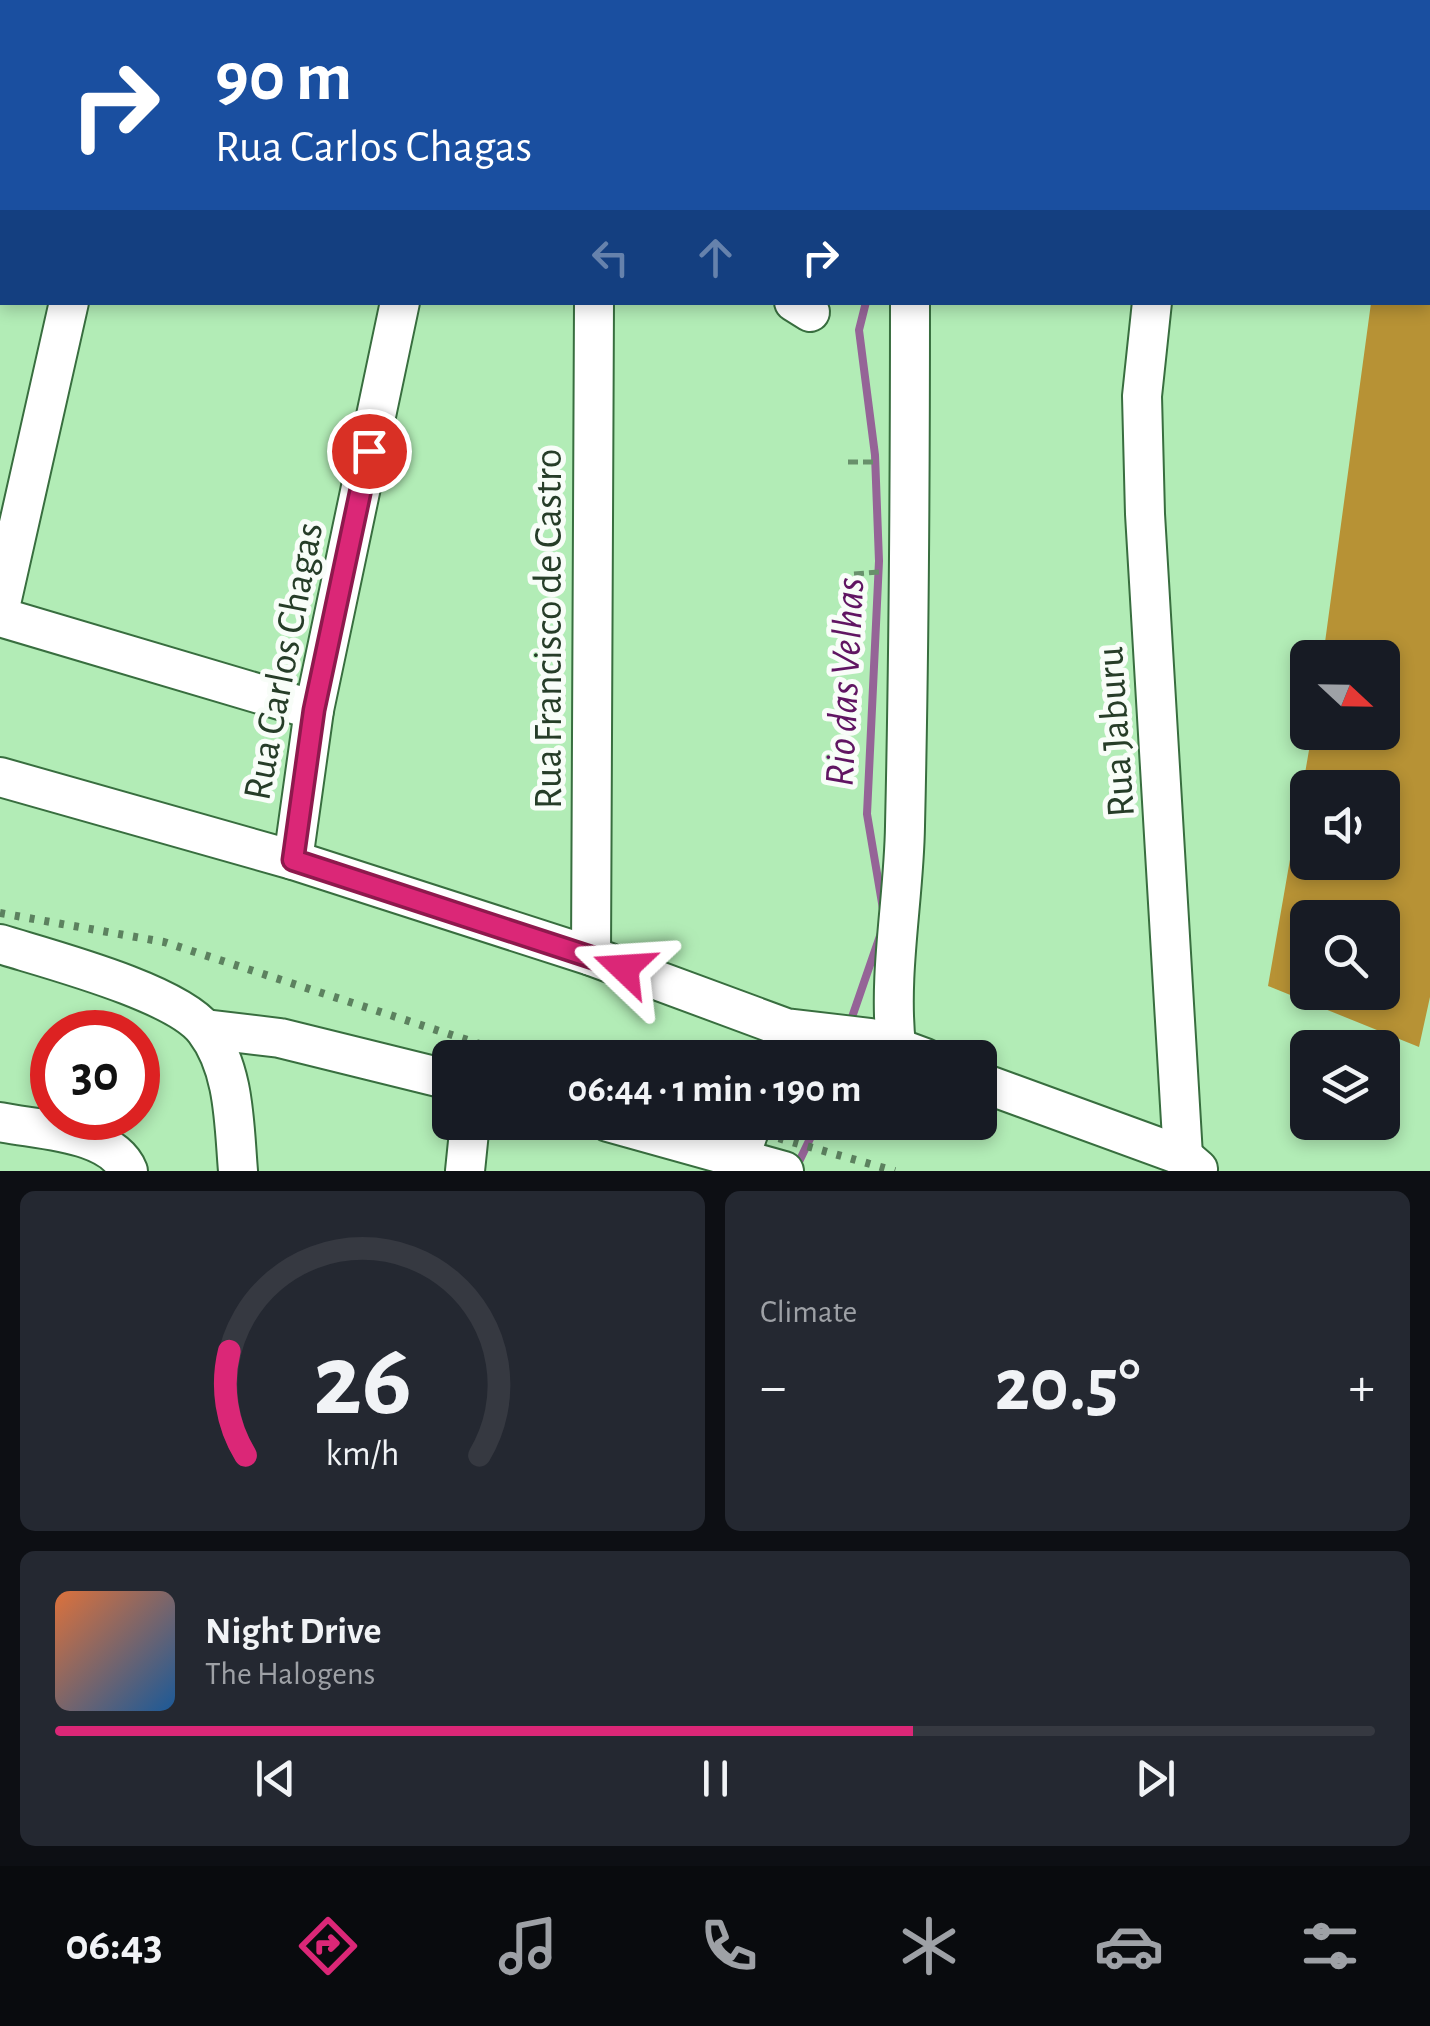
<!DOCTYPE html>
<meta charset="utf-8">
<style>
:root{--surface:#171b24;--page:#242831;--text:#f1f3f6;--muted:#9ea1a6;--line:#363941;--accent:#db2777}
body{margin:0;font-family:"Alegreya Sans",sans-serif;background:var(--page);color:var(--text);height:100vh;display:flex;flex-direction:column;font-size:38px;white-space:nowrap}
*{box-sizing:border-box;margin:0}
p{font-size:32px;color:var(--muted)}
.icon{flex:none;width:55px;height:55px;fill:none;stroke:currentColor;stroke-width:2;stroke-linecap:round;stroke-linejoin:round}
.map{position:relative;height:1171px;overflow:hidden}
.drawer{display:flex;flex-direction:column;gap:20px;padding:20px;background:#0d0f14;flex:1}
.drawer>*{flex:none}
.top-card{position:absolute;left:0px;top:0px;width:1430px;height:305px;box-shadow:0 5px 15px #0003;background:#1a4fa0;color:#fff;overflow:hidden}
.needle{width:65px;rotate:112deg}
.tools{position:absolute;left:1290px;top:640px;display:grid;gap:20px}
.tools a{display:grid;place-items:center;width:110px;height:110px;border-radius:15px;background:var(--surface);box-shadow:0 5px 15px #0003;font-size:50px}
.speed{position:absolute;left:30px;top:1010px;display:flex;gap:20px;font-size:50px;font-weight:700;text-align:center}
.speed>*{display:grid;place-content:center;width:130px;height:130px;border-radius:50%;background:var(--surface);box-shadow:0 5px 15px #0003;line-height:1}
.speed .limit{border:15px solid #d22;background:#fff;color:#111}
.pin{position:absolute;display:grid;place-items:center;width:85px;height:85px;color:#fff;margin:-42px;border:5px solid #fff;border-radius:50%;box-shadow:0 2px 10px #0007}
.me{position:absolute;width:110px;margin:-55px;rotate:290deg;stroke-linejoin:round;filter:drop-shadow(0 0 8px #0008)}
.turn{display:flex;align-items:center;gap:35px;height:210px;padding:0 50px;font-size:45px}
.turn .icon{width:130px;height:130px;stroke-width:2.5}
.turn b{display:block;font-size:70px;line-height:85px}
.lanes{display:flex;align-items:center;height:95px;padding:0 50px;background:#0003;justify-content:center;gap:50px;direction:ltr}
.lanes .off{opacity:.35}
.big{font-size:75px;font-weight:600;line-height:1.1}
.drawer .tile{flex:1;display:flex;flex-direction:column;justify-content:center;gap:15px;min-width:0;padding:0 35px;border-radius:15px;background:var(--page)}
.drawer .dial{align-items:center;gap:0}
.dial svg{height:260px;overflow:visible;fill:none;stroke:var(--line);stroke-width:7;stroke-linecap:round;text-anchor:middle}
.dial text{fill:var(--text);stroke:none}
.song{display:flex;align-items:center;gap:30px}
.cover{width:120px;height:120px;border-radius:15px;background:linear-gradient(135deg,hsl(20 70% 55%),hsl(210 70% 35%))}
.played{height:10px;border-radius:5px;background:linear-gradient(90deg,var(--accent) 65%,var(--line) 65%)}
.keys{display:flex;justify-content:space-around;direction:ltr}
.heat{display:flex;justify-content:space-between;align-items:center;font-size:55px;direction:ltr}
.drawer .tiles{flex:1;display:grid;gap:20px;grid-template-columns:1fr 1fr}
.tile:last-child{grid-column:span 2}
.trip{position:absolute;left:432px;top:1040px;width:565px;height:100px;border-radius:15px;background:var(--surface);box-shadow:0 5px 15px #0003;font-weight:600;line-height:100px;text-align:center}
.tabs{display:flex;height:160px;justify-content:space-around;align-items:center;background:#090b0e;color:var(--muted)}
.tabs .icon{width:70px;height:70px}
.tabs .current{color:var(--accent)}
.tabs b{font-size:45px;color:var(--text)}
.map>svg:first-child{display:block}
.forest{fill:#b79235;fill-rule:evenodd}
.lines{fill:none;stroke-linecap:round;stroke-linejoin:round}
.stream{stroke:#956497;stroke-width:8}
.minor-casing{stroke:#386e3f;stroke-width:42}
.path{stroke:#68906b;stroke-width:5;stroke-dasharray:10 5;stroke-linecap:butt}
.minor{stroke:#fff;stroke-width:38}
.rail{stroke:#5c815f;stroke-width:8;stroke-dasharray:5 10;stroke-linecap:butt}
.route-casing{stroke:#8e194d;stroke-width:25}
.route{stroke:#db2777;stroke-width:18}
.labels{text-anchor:middle;stroke-width:10;stroke-linejoin:round;paint-order:stroke}
.street-label{font-size:40px;fill:#263d28;stroke:#f8fdf8}
.water-label{font-size:42px;font-style:italic;fill:#601562;stroke:#f8fdf8}
</style>
<div class="map">
<svg width="1430" height="1171" viewBox="0 0 1430 1171">
<rect width="100%" height="100%" fill="#b2ecb6"/>
<path class="forest" d="M1430,1v996l-11,50 -151,-61 44,-253 70,-1v-74l-59,-1 48,-354 57,-1zM1308,788h74v74h-74zM1308,918h74v74h-74z"/>
<g class="lines">
<g class="stream">
<polyline points="880,0 880,2"/>
<polyline points="866,302 859,330 875,455 879,561 867,814 883,909"/>
<polyline points="850,1023 881,933"/>
<polyline points="796,1168 818,1122"/>
</g>
<defs>
<g id="minor">
<polyline points="261,0 266,2"/>
<polyline points="964,0 969,2"/>
<polyline points="138,2 138,0"/>
<polyline points="472,2 472,0"/>
<polyline points="817,2 817,0"/>
<polyline points="916,2 916,0"/>
<polyline points="1222,2 1222,0"/>
<polyline points="794,302 810,312"/>
<polyline points="1152,302 1142,396 1145,514 1183,1156"/>
<polyline points="0,608 69,302"/>
<polyline points="0,617 314,710"/>
<polyline points="0,777 293,860 591,956 786,1028 871,1038 925,1058"/>
<polyline points="293,860 314,710 400,302"/>
<path d="M0,944c48,15 176,48 205,86 30,39 29,94 33,141"/>
<polyline points="591,956 594,302"/>
<polyline points="205,1029 280,1038 450,1080"/>
<path d="M896,1045c-8,-71 8,-147 9,-219 4,-175 5,-349 5,-524"/>
<polyline points="980,1082 1183,1156 1198,1169"/>
<path d="M0,1122c37,8 112,9 128,49"/>
<polyline points="608,1122 784,1171"/>
<polyline points="465,1171 470,1122"/>
<polyline points="735,1171 752,1122"/>
</g>
</defs>
<use href="#minor" class="minor-casing"/>
<g class="path">
<polyline points="848,462 877,462"/>
<polyline points="854,574 879,572"/>
</g>
<use href="#minor" class="minor"/>
<g class="rail">
<polyline points="0,913 164,942 523,1058"/>
<polyline points="721,1122 895,1171"/>
</g>
</g>
<g class="lines">
<defs>
<polyline id="route" points="369,451 314,710 293,860 624,968"/>
</defs>
<use href="#route" class="route-casing"/>
<use href="#route" class="route"/>
</g>
<g class="labels">
<g class="street-label">
<text transform="translate(547 629) rotate(-90)" y="14">Rua Francisco de Castro</text>
<text transform="translate(282 661) rotate(-79)" y="14">Rua Carlos Chagas</text>
<text transform="translate(1114 732) rotate(-94)" y="14">Rua Jaburu</text>
</g>
<g class="water-label">
<text transform="translate(843 682) rotate(-87)" y="15">Rio das Velhas</text>
</g>
</g>
</svg>
<div class="tools">
<a><svg class="needle" viewBox="-14 -14 28 28"><path d="M0-13l5 13h-10z" fill="#e53935"/><path d="M0 13l5-13h-10z" fill="#9ea1a6"/></svg></a>
<a><svg class="icon" aria-label="sound" viewBox="0 0 24 24"><path d="M4 9h4l5-4v14l-5-4H4zM17 9q2 3 0 6"/></svg></a>
<a><svg class="icon" aria-label="search" viewBox="0 0 24 24"><circle cx="10" cy="10" r="6"/><path d="M15 15l6 6"/></svg></a>
<a><svg class="icon" aria-label="layers" viewBox="0 0 24 24"><path d="M12 4l9 5-9 5-9-5zM3 14l9 5 9-5"/></svg></a>
</div>
<div class="speed"><div class="limit">30</div></div>
<div class="pin" style="left:369px;top:451px;background:#d93025"><svg class="icon" aria-label="arrive" viewBox="0 0 24 24"><path d="M6 21V4h12l-3 4 3 4H6"/></svg></div>
<svg class="me" style="left:624px;top:968px" viewBox="-20 -20 40 40"><path d="M0-17L14 15 0 8-14 15z" fill="#db2777" stroke="#fff" stroke-width="4"/></svg>
<div class="trip">06:44 · 1 min · 190 m</div>
<div class="top-card">
<div class="turn"><svg class="icon" aria-label="right" viewBox="0 0 24 24"><path d="M7 20v-9h11M14 6l5 5-5 5"/></svg><div><b>90 m</b>Rua Carlos Chagas</div></div>
<div class="lanes"><svg class="icon off" aria-label="left" viewBox="0 0 24 24"><path d="M17 20v-9H6M10 6l-5 5 5 5"/></svg><svg class="icon off" aria-label="ahead" viewBox="0 0 24 24"><path d="M12 20V5M6 11l6-6 6 6"/></svg><svg class="icon" aria-label="right" viewBox="0 0 24 24"><path d="M7 20v-9h11M14 6l5 5-5 5"/></svg></div>
</div>
</div>
<section class="drawer">
<div class="tiles">
<div class="tile dial"><svg viewBox="0 0 100 80">
<path d="M14 69A42 42 0 1 1 86 69"/>
<path d="M14 69A42 42 0 0 1 9 37" stroke="#db2777"/>
<text x="50" y="56" font-size="32" font-weight="700">26</text>
<text x="50" y="72" font-size="11">km/h</text>
</svg></div>
<div class="tile"><p>Climate</p>
<div class="heat"><a>−</a><b class="big">20.5°</b><a>+</a></div>
</div>
<div class="tile">
<div class="song"><i class="cover"></i><div><b>Night Drive</b><p>The Halogens</p></div></div>
<div class="played"></div>
<div class="keys"><svg class="icon" aria-label="previous" viewBox="0 0 24 24"><path d="M18 5L8 12l10 7zM5 5v14"/></svg><svg class="icon" aria-label="pause" viewBox="0 0 24 24"><path d="M8 5v14M16 5v14"/></svg><svg class="icon" aria-label="next" viewBox="0 0 24 24"><path d="M6 5l10 7-10 7zM19 5v14"/></svg></div>
</div>
</div>
</section>
<nav class="tabs">
<b>06:43</b>
<svg class="icon current" aria-label="directions" viewBox="0 0 24 24"><path d="M12 3l9 9-9 9-9-9zM9 14v-3h6M13 9l2 2-2 2"/></svg>
<svg class="icon" aria-label="music" viewBox="0 0 24 24"><path d="M9 18V5l10-2v13"/><circle cx="6" cy="18" r="3"/><circle cx="16" cy="16" r="3"/></svg>
<svg class="icon" aria-label="phone" viewBox="0 0 24 24"><path d="M5 4h4l2 5-3 2q2 4 5 5l2-3 5 2v4C11 20 4 13 5 4z"/></svg>
<svg class="icon" aria-label="climate" viewBox="0 0 24 24"><path d="M12 3v18M4 7l16 10M4 17L20 7"/></svg>
<svg class="icon" aria-label="car" viewBox="0 0 24 24"><path d="M5 17H2v-5l4-1 3-4h7l3 4 3 1v5h-3M9 17h6M6 11h13"/><circle cx="7" cy="17" r="2"/><circle cx="17" cy="17" r="2"/></svg>
<svg class="icon" aria-label="filters" viewBox="0 0 24 24"><path d="M4 7h16M4 17h16"/><circle cx="9" cy="7" r="2"/><circle cx="15" cy="17" r="2"/></svg>
</nav>
